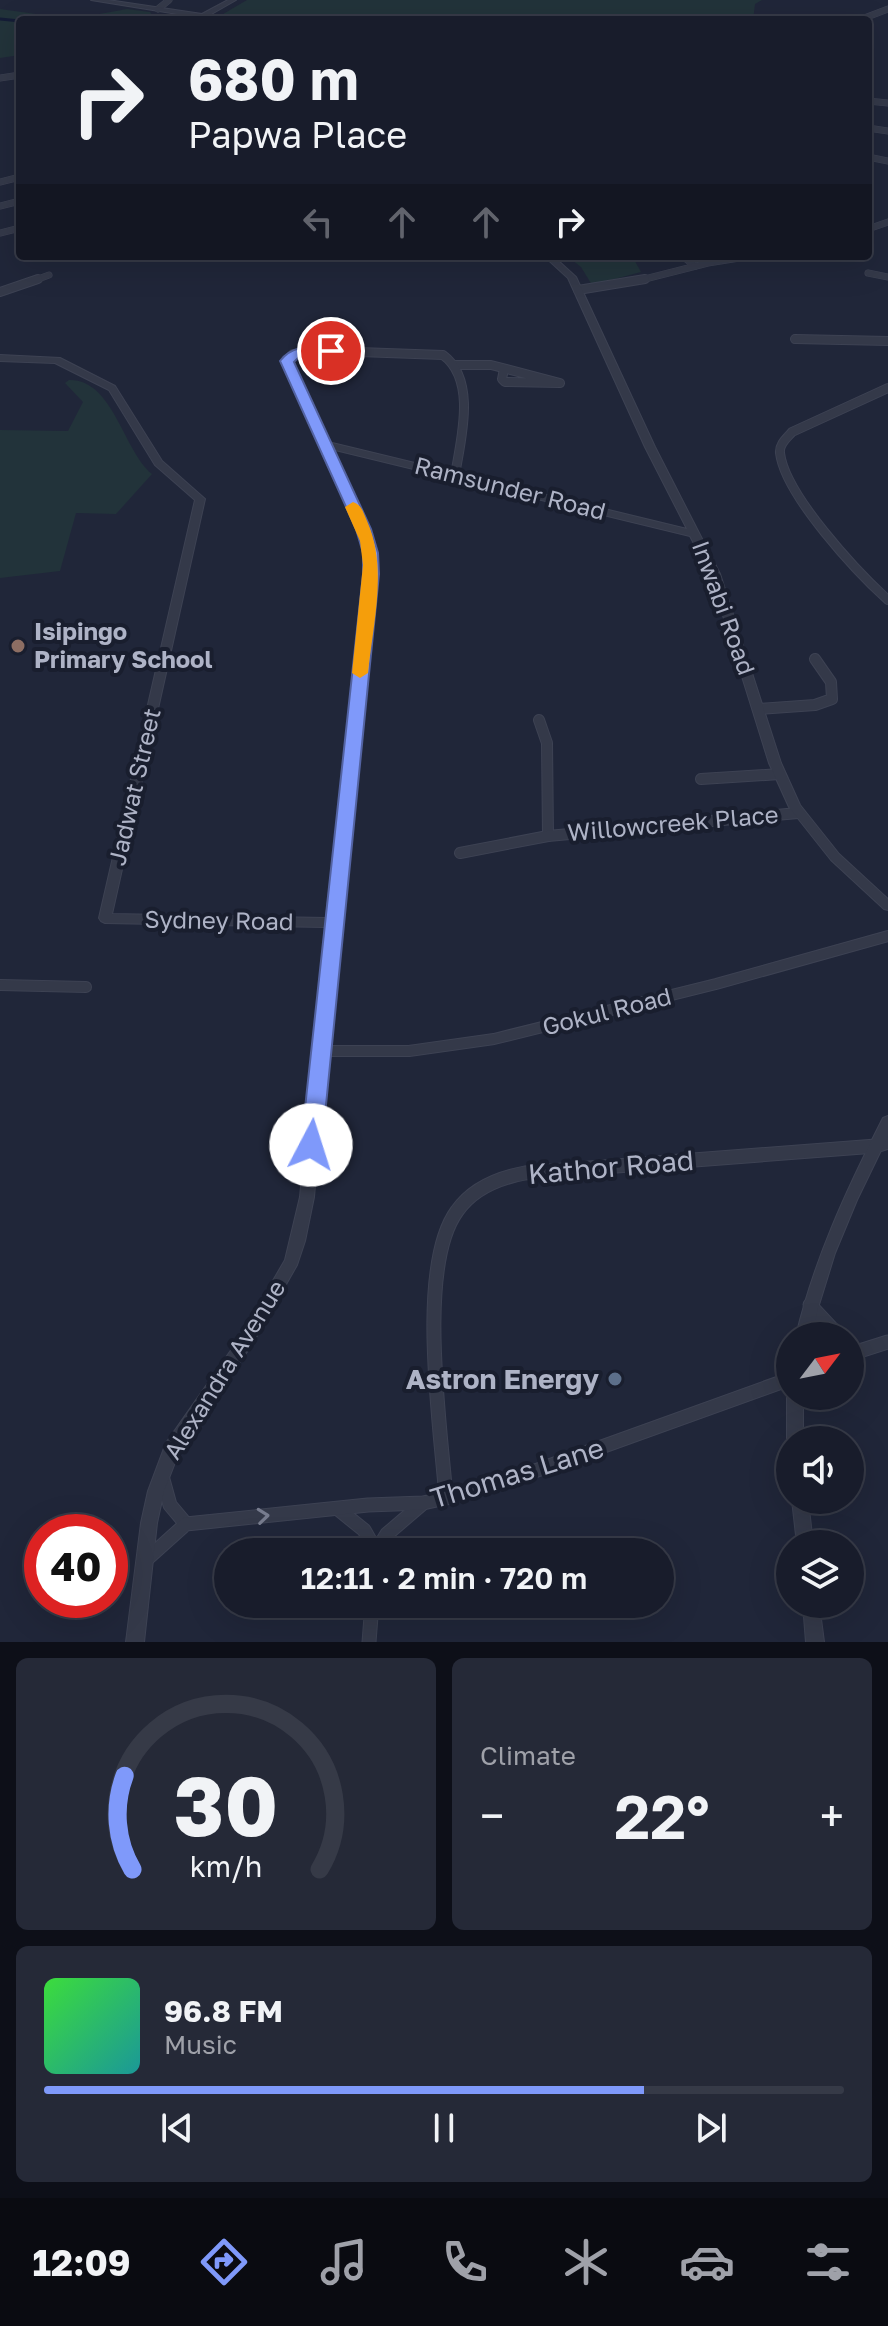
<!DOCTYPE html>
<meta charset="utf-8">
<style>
:root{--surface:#181c2b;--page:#252937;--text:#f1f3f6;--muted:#9fa1a9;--line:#363a47;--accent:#7f99fa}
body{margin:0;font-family:"Golos Text",sans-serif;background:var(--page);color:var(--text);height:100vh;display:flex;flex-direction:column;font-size:30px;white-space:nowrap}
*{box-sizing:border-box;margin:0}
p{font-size:26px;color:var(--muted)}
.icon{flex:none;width:44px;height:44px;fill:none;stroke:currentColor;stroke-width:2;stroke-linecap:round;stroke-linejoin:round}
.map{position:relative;height:1642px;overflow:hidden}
.details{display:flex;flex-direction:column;gap:16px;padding:16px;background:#0d0f18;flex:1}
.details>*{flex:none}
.top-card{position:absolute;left:16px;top:16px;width:856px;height:244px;border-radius:8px;box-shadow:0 8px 32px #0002,0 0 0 2px var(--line);background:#181c2b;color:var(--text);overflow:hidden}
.needle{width:52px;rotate:58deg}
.fabs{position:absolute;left:776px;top:1322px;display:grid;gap:16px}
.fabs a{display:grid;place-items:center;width:88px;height:88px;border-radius:50%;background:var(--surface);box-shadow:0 8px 32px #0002,0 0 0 2px var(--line);font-size:40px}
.speed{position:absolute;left:24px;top:1514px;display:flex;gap:16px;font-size:40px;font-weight:700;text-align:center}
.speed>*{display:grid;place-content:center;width:104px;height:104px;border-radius:50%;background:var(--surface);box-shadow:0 8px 32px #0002,0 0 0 2px var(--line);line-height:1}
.speed .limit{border:12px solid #d22;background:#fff;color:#111}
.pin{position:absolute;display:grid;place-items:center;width:68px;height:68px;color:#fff;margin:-34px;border:4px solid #fff;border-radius:50%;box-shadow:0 2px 8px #0007}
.me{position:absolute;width:88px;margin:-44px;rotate:5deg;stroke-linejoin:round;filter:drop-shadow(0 0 6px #0008)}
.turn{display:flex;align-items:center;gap:28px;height:168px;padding:0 40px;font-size:36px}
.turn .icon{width:104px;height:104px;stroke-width:2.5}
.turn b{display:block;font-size:56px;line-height:68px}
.lanes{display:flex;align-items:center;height:76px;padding:0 40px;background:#0003;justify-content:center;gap:40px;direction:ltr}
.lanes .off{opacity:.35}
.big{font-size:60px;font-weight:600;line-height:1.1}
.details .tile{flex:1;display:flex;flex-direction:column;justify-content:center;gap:12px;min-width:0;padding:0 28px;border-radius:12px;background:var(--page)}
.details .dial{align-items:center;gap:0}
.dial svg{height:208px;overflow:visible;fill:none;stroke:var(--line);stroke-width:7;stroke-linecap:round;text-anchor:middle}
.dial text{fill:var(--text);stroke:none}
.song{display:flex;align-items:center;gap:24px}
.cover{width:96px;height:96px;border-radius:12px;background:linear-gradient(135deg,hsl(120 70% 55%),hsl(180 70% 35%))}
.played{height:8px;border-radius:4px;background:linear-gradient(90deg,var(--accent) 75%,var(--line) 75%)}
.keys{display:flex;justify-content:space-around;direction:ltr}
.heat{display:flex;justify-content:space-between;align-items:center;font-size:44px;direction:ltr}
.details .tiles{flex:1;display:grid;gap:16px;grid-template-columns:1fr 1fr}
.tile:last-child{grid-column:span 2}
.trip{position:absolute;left:214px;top:1538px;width:460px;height:80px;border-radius:40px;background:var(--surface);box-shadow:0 8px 32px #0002,0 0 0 2px var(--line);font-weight:600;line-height:80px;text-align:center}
.tabs{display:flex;height:128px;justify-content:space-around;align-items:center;background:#0a0b11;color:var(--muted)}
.tabs .icon{width:56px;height:56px}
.tabs .on{color:var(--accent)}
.tabs b{font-size:36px;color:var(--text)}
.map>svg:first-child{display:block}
.green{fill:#22333a}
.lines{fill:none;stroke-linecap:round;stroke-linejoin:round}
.stream{stroke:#141c36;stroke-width:3}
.minor-far3-casing{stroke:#3d4253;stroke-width:7}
.minor-far2-casing{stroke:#3d4253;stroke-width:10}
.minor-far1-casing{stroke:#3d4253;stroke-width:12}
.minor-casing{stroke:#3d4253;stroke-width:15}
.tertiary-casing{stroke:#3d4253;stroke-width:2}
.minor-far3{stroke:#343949;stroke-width:6}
.minor-far2{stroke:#343949;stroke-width:8}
.minor-far1{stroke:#343949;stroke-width:10}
.minor{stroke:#343949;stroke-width:13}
.tertiary{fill:#343949;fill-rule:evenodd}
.oneway{stroke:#777c8e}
.route{fill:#7f99fa;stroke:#5363a2;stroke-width:2}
.slow{fill:#f59e0b}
.education-dot{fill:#8d6e63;stroke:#191e2e;stroke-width:3}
.service-dot{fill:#5c6f8a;stroke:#191e2e;stroke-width:3}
.labels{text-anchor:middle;stroke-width:8;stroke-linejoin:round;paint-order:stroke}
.street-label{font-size:24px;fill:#aeb3c6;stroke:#191e2e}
.poi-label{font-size:24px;font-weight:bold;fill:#aeb3c6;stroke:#191e2e;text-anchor:start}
.near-street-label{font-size:28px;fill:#aeb3c6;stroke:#191e2e}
.near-poi-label{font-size:28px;font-weight:bold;fill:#aeb3c6;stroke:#191e2e;text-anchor:end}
</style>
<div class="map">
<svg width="888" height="1642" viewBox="0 0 888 1642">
<rect width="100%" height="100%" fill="#202639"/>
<g class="green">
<polygon points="247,0 762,0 755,4 753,20 213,20"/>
<polygon points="0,9 72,19 127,9 150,12 155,20 20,20 20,55 0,58"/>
<polygon points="567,256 632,256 641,272 592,285 581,267"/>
<path d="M69,380c44,-1 54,70 83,94l-36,40 -40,-1 -16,58 -60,7v-148l68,1 15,-29 -18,-19z"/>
</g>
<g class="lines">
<polyline class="stream" points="0,19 20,21"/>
<defs>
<g id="minor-far3">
<polyline points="158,9 169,0"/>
<polyline points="859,20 888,9"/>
<polyline points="0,78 20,75"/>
<polyline points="868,101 888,103"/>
<polyline points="868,128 888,131"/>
<polyline points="868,157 888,161"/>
<polyline points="0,182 20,177"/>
<polyline points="0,206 20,201"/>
<polyline points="868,229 888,222"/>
<polyline points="0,233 20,228"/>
<polyline points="682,256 695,266"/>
<polyline points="868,273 888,277"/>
<polyline points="33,281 49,275"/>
<polyline points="637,281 708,263 752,256"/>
</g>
<g id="minor-far2">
<polyline points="578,290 645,279"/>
<polyline points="0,292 38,279"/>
<polyline points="795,339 888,341"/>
<polyline points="456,365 491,365 560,383 505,382 502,379 504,369"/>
<path d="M888,388l-96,44c-5,6 -13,12 -12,21 5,42 77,119 108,147"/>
<path d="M324,444l-35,-76 -2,-7 6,-7 38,-3 112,4c34,25 18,84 12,120"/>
</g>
<g id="minor-far1">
<polyline points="758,709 815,705 832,699 831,682 815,659"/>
<polyline points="539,720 547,743 548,836"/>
<polyline points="701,779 780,774"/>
<polyline points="460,853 548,836 798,813"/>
<polyline points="0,985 86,987"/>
<polyline points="319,1051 409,1051 494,1039 716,984 888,936"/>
</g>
<g id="minor">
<polyline points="810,1305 839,1336"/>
<polyline points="850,1354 888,1342"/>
<polyline points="162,1476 170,1505 186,1524"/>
<path d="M446,1498c-5,-69 -30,-231 11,-287 16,-23 41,-33 68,-38l351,-27 12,-4"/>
<polyline points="338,1509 364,1530 376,1551"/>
<polyline points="376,1552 387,1534 422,1504"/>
<polyline points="147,1559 186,1524 368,1505 423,1503 446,1498 532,1472 790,1379"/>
<polyline points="369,1642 372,1604"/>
</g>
<g id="tertiary">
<polygon points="91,0 108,0 202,14 228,0 236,0 201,20 195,20 196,17"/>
<polygon points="544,256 553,256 576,277 655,447 720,574 781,763 800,805 839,854 888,899 888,910 884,909 831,860 789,807 769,763 710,574 690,536 331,449 373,541 376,565 338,923 314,1197 305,1241 297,1265 251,1346 181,1447 164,1491 157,1523 144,1642 126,1642 141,1523 148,1491 166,1443 241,1336 285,1260 300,1197 325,927 105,923 101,921 99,918 195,500 155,465 109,390 55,363 0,361 0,355 60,358 115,386 162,461 205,499 112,914 326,918 366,565 363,541 319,444 321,442 324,441 687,529 645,447 568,278"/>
<path d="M888,1116v20l-31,64 -22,53 -17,55 -6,28h-16c18,-76 50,-145 85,-214l2,-4z"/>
<polygon points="790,1391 790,1396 803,1396 803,1440 790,1440 790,1445 787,1440 787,1396"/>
<polygon points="792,1500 808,1500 813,1544 797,1544"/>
<polygon points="803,1604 819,1604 824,1642 806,1642"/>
</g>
</defs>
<use href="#minor-far3" class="minor-far3-casing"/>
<use href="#minor-far2" class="minor-far2-casing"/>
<use href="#minor-far1" class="minor-far1-casing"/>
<use href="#minor" class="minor-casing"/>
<use href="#tertiary" class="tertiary-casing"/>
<use href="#minor-far3" class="minor-far3"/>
<use href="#minor-far2" class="minor-far2"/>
<use href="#minor-far1" class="minor-far1"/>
<use href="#minor" class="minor"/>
<use href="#tertiary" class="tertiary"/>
</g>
<defs><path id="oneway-chevron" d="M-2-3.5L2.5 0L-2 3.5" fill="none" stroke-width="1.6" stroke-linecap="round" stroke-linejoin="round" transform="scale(2)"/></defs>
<use class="oneway" href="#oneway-chevron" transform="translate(263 1516) rotate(-6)"/>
<path class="route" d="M331,347l7,4 -2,2 -35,2 -7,7 77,167 7,24 1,21 -57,571 -3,6 -8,3 -7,-3 -3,-6 62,-571v-21l-7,-24 -76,-168c13,-17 31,-14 51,-14z"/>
<path class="slow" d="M353,502c9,3 10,10 14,19 21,47 6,102 1,152l-8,5 -8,-5 11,-108 -3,-24 -15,-34z"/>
<circle class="education-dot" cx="18" cy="646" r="8"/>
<circle class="service-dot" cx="615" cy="1379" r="8"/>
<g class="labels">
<g class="street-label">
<text transform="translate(510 489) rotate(14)" y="8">Ramsunder Road</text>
<text transform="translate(723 608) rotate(70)" y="8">Inwabi Road</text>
<text transform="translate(135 787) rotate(-77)" y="8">Jadwat Street</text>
<text transform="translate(673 824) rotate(-5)" y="8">Willowcreek Place</text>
<text transform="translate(219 921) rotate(1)" y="8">Sydney Road</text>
<text transform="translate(607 1012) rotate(-14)" y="8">Gokul Road</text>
<text transform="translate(225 1370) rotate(-58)" y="8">Alexandra Avenue</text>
</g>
<g class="poi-label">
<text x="34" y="640">Isipingo<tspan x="34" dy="28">Primary School</tspan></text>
</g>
<g class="near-street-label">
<text transform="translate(611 1167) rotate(-5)" y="10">Kathor Road</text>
<text transform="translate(517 1473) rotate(-17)" y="10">Thomas Lane</text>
</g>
<g class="near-poi-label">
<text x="599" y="1389">Astron Energy</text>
</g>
</g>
</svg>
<div class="fabs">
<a><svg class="needle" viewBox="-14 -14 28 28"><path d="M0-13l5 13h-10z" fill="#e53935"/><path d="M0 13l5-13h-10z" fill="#9fa1a9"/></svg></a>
<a><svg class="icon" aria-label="sound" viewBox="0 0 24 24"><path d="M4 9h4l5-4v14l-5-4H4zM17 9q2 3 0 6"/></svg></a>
<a><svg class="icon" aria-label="layers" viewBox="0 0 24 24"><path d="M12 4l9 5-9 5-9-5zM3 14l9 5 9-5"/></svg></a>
</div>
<div class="speed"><div class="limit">40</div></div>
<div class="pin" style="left:331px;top:351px;background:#d93025"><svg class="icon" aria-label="arrive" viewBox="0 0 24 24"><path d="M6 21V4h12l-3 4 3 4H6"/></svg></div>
<svg class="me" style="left:311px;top:1145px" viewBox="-20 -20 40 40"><circle r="19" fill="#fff"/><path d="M0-13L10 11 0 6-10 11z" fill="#7f99fa"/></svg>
<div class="trip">12:11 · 2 min · 720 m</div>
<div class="top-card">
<div class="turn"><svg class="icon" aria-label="right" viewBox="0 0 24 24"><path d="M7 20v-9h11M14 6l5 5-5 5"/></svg><div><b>680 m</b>Papwa Place</div></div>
<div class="lanes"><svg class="icon off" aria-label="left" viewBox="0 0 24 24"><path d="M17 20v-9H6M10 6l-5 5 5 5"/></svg><svg class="icon off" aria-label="ahead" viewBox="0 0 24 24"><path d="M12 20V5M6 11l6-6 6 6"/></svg><svg class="icon off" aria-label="ahead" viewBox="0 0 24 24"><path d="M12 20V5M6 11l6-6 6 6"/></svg><svg class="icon" aria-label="right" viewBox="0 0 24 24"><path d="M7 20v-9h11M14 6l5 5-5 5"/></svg></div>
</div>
</div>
<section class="details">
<div class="tiles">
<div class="tile dial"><svg viewBox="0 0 100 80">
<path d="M14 69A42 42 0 1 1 86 69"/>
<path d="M14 69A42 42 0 0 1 11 33" stroke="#7f99fa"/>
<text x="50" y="56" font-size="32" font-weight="700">30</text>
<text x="50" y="72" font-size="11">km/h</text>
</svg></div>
<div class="tile"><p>Climate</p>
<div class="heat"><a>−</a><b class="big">22°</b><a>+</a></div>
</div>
<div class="tile">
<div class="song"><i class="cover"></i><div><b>96.8 FM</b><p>Music</p></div></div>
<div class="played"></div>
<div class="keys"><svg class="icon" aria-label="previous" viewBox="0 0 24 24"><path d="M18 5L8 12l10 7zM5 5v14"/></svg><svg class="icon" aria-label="pause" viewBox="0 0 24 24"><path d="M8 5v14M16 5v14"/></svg><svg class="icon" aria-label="next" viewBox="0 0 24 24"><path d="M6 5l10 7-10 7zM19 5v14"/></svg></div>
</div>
</div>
</section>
<nav class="tabs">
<b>12:09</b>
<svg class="icon on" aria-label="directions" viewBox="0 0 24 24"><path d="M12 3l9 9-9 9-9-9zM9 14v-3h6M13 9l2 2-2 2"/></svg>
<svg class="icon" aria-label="music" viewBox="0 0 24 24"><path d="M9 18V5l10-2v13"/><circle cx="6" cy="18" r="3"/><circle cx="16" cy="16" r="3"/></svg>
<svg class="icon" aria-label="phone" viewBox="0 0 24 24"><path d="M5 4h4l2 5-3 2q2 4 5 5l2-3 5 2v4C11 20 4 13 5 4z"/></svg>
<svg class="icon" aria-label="climate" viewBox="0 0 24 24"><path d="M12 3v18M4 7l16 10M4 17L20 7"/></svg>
<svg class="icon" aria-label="car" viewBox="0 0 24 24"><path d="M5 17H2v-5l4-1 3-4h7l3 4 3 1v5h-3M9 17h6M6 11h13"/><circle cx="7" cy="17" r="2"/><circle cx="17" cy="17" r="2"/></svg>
<svg class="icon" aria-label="filters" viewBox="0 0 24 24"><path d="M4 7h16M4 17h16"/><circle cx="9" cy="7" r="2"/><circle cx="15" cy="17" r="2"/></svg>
</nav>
